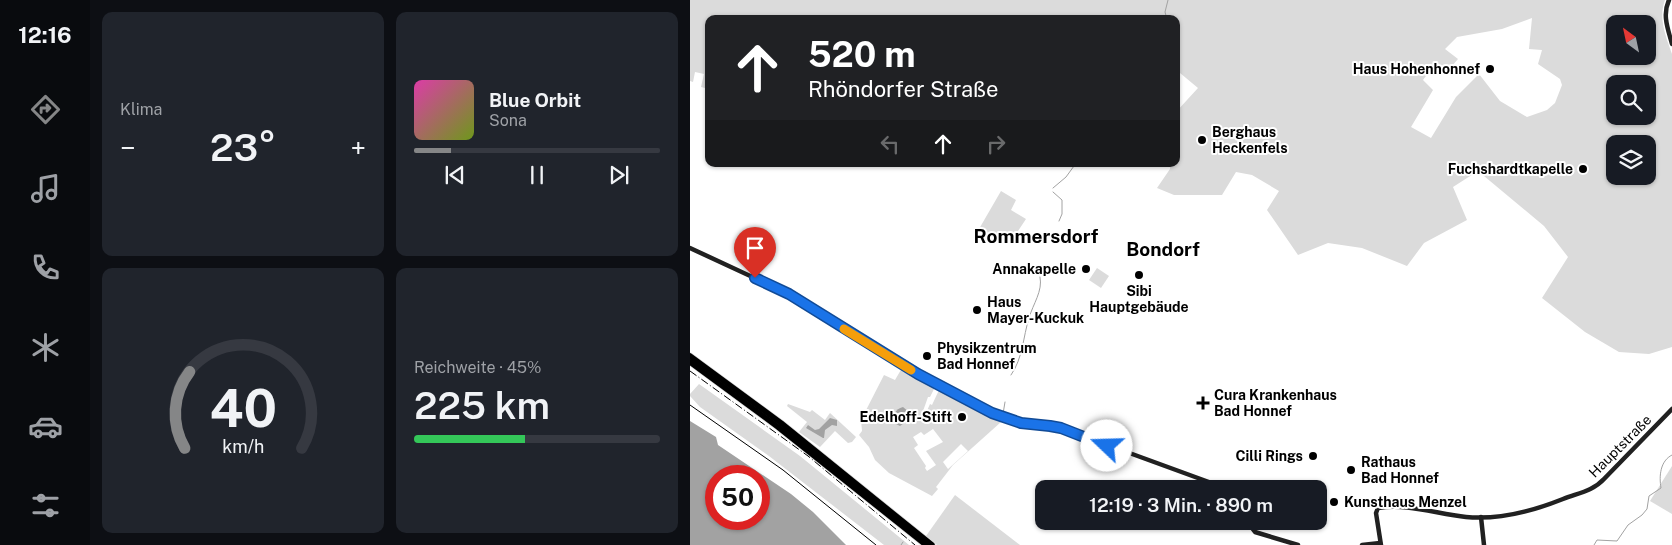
<!DOCTYPE html>
<html lang="de">
<meta charset="utf-8">
<style>
:root{--surface:#171b24;--page:#20242c;--text:#f1f3f6;--muted:#9ea1a6;--line:#363941;--accent:#858687}
body{margin:0;font-family:"Public Sans",sans-serif;background:var(--page);color:var(--text);height:100vh;display:flex;flex-direction:column;font-size:19px;white-space:nowrap}
*{box-sizing:border-box;margin:0}
p{font-size:16px;color:var(--muted)}
.icon{flex:none;width:28px;height:28px;fill:none;stroke:currentColor;stroke-width:2;stroke-linecap:round;stroke-linejoin:round}
.map{position:relative;flex:1;overflow:hidden}
.sheet{display:flex;flex-direction:column;gap:12px;padding:12px;background:#0d0f14;width:600px}
.sheet>*{flex:none}
.banner{position:absolute;left:15px;top:15px;width:475px;height:152px;border-radius:10px;box-shadow:0 1px 4px #0004;background:#202124;color:#fff;overflow:hidden}
.needle{width:32px;rotate:327deg}
.fabs{position:absolute;left:916px;top:15px;display:grid;gap:10px}
.fabs a{display:grid;place-items:center;width:50px;height:50px;border-radius:10px;background:var(--surface);box-shadow:0 1px 4px #0004;font-size:25px}
.speed{position:absolute;left:15px;top:465px;display:flex;gap:10px;font-size:25px;font-weight:700;text-align:center}
.speed>*{display:grid;place-content:center;width:65px;height:65px;border-radius:50%;background:var(--surface);box-shadow:0 1px 4px #0004;line-height:1}
.speed .limit{border:8px solid #d22;background:#fff;color:#111}
.pin{position:absolute;display:grid;place-items:center;width:42px;height:42px;color:#fff;margin:-51px -21px;border-radius:50% 50% 50% 0;rotate:-45deg;box-shadow:0 0 5px #0007}
.pin .icon{rotate:45deg}
.me{position:absolute;width:55px;margin:-28px;rotate:291deg;stroke-linejoin:round;filter:drop-shadow(0 0 4px #0008)}
.turn{display:flex;align-items:center;gap:18px;height:105px;padding:0 20px;font-size:22px}
.turn .icon{width:65px;height:65px;stroke-width:2.5}
.turn b{display:block;font-size:35px;line-height:42px}
.lanes{display:flex;align-items:center;height:48px;padding:0 20px;background:#0003;justify-content:center;gap:25px;direction:ltr}
.lanes .off{opacity:.35}
.big{font-size:38px;font-weight:600;line-height:1.1}
.sheet .tile{flex:1;display:flex;flex-direction:column;justify-content:center;gap:8px;min-width:0;padding:0 18px;border-radius:10px;background:var(--page)}
.sheet .dial{align-items:center;gap:0}
.dial svg{height:130px;overflow:visible;fill:none;stroke:var(--line);stroke-width:7;stroke-linecap:round;text-anchor:middle}
.dial text{fill:var(--text);stroke:none}
.song{display:flex;align-items:center;gap:15px}
.cover{width:60px;height:60px;border-radius:8px;background:linear-gradient(135deg,hsl(320 70% 55%),hsl(80 70% 35%))}
.played{height:5px;border-radius:2px;background:linear-gradient(90deg,var(--accent) 15%,var(--line) 15%)}
.keys{display:flex;justify-content:space-around;direction:ltr}
.heat{display:flex;justify-content:space-between;align-items:center;font-size:28px;direction:ltr}
.charge{height:8px;border-radius:4px;background:linear-gradient(90deg,#34c759 45%,var(--line) 0)}
.sheet .tiles{flex:1;display:grid;gap:12px;grid-template-columns:repeat(2,1fr)}
.trip{position:absolute;left:345px;top:480px;width:292px;height:50px;border-radius:10px;background:var(--surface);box-shadow:0 1px 4px #0004;font-weight:600;line-height:50px;text-align:center}
main{display:flex;flex:1;min-height:0}
.dock{display:flex;flex-direction:column;width:90px;justify-content:space-around;align-items:center;background:#090b0e;color:var(--muted)}
.dock .icon{width:35px;height:35px}
.dock .active{color:var(--accent)}
.dock b{font-size:22px;color:var(--text)}
.map>svg:first-child{display:block}
.green{fill:#dbdbdb;fill-rule:evenodd}
.water{fill:#a2a2a2;fill-rule:evenodd}
.lines{fill:none;stroke-linecap:round;stroke-linejoin:round}
.stream{stroke:#a2a2a2;stroke-width:1}
.highway-casing{stroke:#dbdbdb;stroke-width:7}
.secondary{stroke:#212121;stroke-width:4.5}
.highway{stroke:#000;stroke-width:5.5}
.tram{stroke:#000;stroke-width:1}
.rail{stroke:#000;stroke-width:1;stroke-dasharray:8 2.5 1 2.5;stroke-linecap:butt}
.route-casing{stroke:#114b97;stroke-width:12}
.route{stroke:#1a73e8;stroke-width:9}
.slow{stroke:#f59e0b;stroke-width:9}
.poi-dot{fill:#000;stroke:#fff;stroke-width:2}
.labels{text-anchor:middle;stroke-width:4;stroke-linejoin:round;paint-order:stroke}
.poi-label{font-size:14px;font-weight:bold;fill:#000;stroke:#fff;text-anchor:start}
.street-label{font-size:14px;fill:#000;stroke:#fff}
.district-label{font-size:19px;font-weight:bold;fill:#000;stroke:#fff}
</style>
<main>
<nav class="dock">
<b>12:16</b>
<svg class="icon active" aria-label="directions" viewBox="0 0 24 24"><path d="M12 3l9 9-9 9-9-9zM9 14v-3h6M13 9l2 2-2 2"/></svg>
<svg class="icon" aria-label="music" viewBox="0 0 24 24"><path d="M9 18V5l10-2v13"/><circle cx="6" cy="18" r="3"/><circle cx="16" cy="16" r="3"/></svg>
<svg class="icon" aria-label="phone" viewBox="0 0 24 24"><path d="M5 4h4l2 5-3 2q2 4 5 5l2-3 5 2v4C11 20 4 13 5 4z"/></svg>
<svg class="icon" aria-label="climate" viewBox="0 0 24 24"><path d="M12 3v18M4 7l16 10M4 17L20 7"/></svg>
<svg class="icon" aria-label="car" viewBox="0 0 24 24"><path d="M5 17H2v-5l4-1 3-4h7l3 4 3 1v5h-3M9 17h6M6 11h13"/><circle cx="7" cy="17" r="2"/><circle cx="17" cy="17" r="2"/></svg>
<svg class="icon" aria-label="filters" viewBox="0 0 24 24"><path d="M4 7h16M4 17h16"/><circle cx="9" cy="7" r="2"/><circle cx="15" cy="17" r="2"/></svg>
</nav>
<section class="sheet">
<div class="tiles">
<div class="tile"><p>Klima</p>
<div class="heat"><a>−</a><b class="big">23°</b><a>+</a></div>
</div>
<div class="tile">
<div class="song"><i class="cover"></i><div><b>Blue Orbit</b><p>Sona</p></div></div>
<div class="played"></div>
<div class="keys"><svg class="icon" aria-label="previous" viewBox="0 0 24 24"><path d="M18 5L8 12l10 7zM5 5v14"/></svg><svg class="icon" aria-label="pause" viewBox="0 0 24 24"><path d="M8 5v14M16 5v14"/></svg><svg class="icon" aria-label="next" viewBox="0 0 24 24"><path d="M6 5l10 7-10 7zM19 5v14"/></svg></div>
</div>
<div class="tile dial"><svg viewBox="0 0 100 80">
<path d="M14 69A42 42 0 1 1 86 69"/>
<path d="M14 69A42 42 0 0 1 17 22" stroke="#858687"/>
<text x="50" y="56" font-size="32" font-weight="700">40</text>
<text x="50" y="72" font-size="11">km/h</text>
</svg></div>
<div class="tile"><p>Reichweite · 45%</p><b class="big">225 km</b><div class="charge"></div></div>
</div>
</section>
<div class="map">
<svg width="982" height="545" viewBox="0 0 982 545">
<rect width="100%" height="100%" fill="#fff"/>
<g class="green">
<path d="M0,0h975c-7,19 1,36 7,54v293l-23,7 -30,-2 -34,-20 -43,-34 26,-41 -24,-31 -66,-55 -25,16 14,33 -43,23 -17,23 -45,-18 -34,-5 -30,12 -31,-45 12,-19 -27,-16 -16,-3 -14,23h-48l-17,-7 13,-19v-5h6v-52l22,-24 -18,-15 -4,4v-58h-467v70l-8,-2 3,-13 -9,-2 -2,10 -3,-1zM842,18l-3,31 13,1 -4,14 22,15 2,6 -7,18 -8,7 -20,7 -27,-16 -21,-27 -23,23 -25,41 -20,-11 22,-37 -10,-10 11,-15 12,8 12,-14 -13,-10 12,-12 45,-8zM925,24h33v32h-33zM925,84h33v32h-33zM925,144h33v32h-33z"/>
<polygon points="311,191 326,200 321,210 336,219 324,237 316,244 289,229"/>
<polygon points="407,268 419,276 411,288 399,280"/>
<path d="M212,368l33,19 -5,10h-2l-6,17 6,3 1,-2 -3,-2 4,-9 2,1 7,-15 62,32 -48,43 -17,22 2,2 -6,7 -43,-23 -14,-13 -6,-13 -10,-12 3,-4 -1,-11 23,-45 11,5zM243,429l10,13 -17,9 10,14 -9,6 -2,-3 1,-2 -12,-18 4,-3 -5,-8 8,-5 3,3zM271,444l7,7 -20,18 -5,-7z"/>
<polygon points="9,384 110,456 219,545 194,545 79,456 10,407 0,396 0,394"/>
<polygon points="98,404 120,412 122,410 135,420 140,413 166,437 162,442 158,443 145,431 130,447 109,432 117,422 97,406"/>
<polygon points="982,466 982,514 960,501"/>
<polygon points="265,495 330,545 247,545 236,536"/>
</g>
<g class="water">
<path d="M213,407l7,6 -3,8 -7,5 -4,-2c-4,-9 -1,-15 7,-17z"/>
<polygon points="140,418 147,420 147,426 142,425 135,430 134,438 133,438 116,428 118,425 125,430 129,429"/>
<path d="M0,421l26,16 2,8 73,49 22,18 33,33h-156zM69,476v43h-43v-43z"/>
</g>
<g class="lines">
<g class="stream">
<polyline points="477,19 475,12 478,0"/>
<polyline points="486,63 488,65 486,70"/>
<polyline points="363,188 376,177 384,166"/>
<polyline points="363,192 372,200 372,214 369,221"/>
<path d="M321,375c12,-17 12,-38 18,-57 4,-14 14,-27 11,-41"/>
<polyline points="313,414 315,402"/>
<polyline points="211,545 213,542"/>
<path d="M904,545l3,-5 20,1 11,-16 14,-10 5,-6 2,-13 12,-8c-2,-12 -1,-27 11,-33"/>
</g>
<defs>
<g id="highway">
<polyline points="0,356 91,423 242,545"/>
<polyline points="0,362 88,427 236,545"/>
</g>
</defs>
<use href="#highway" class="highway-casing"/>
<g class="secondary">
<path d="M979,0c-7,15 -1,29 3,44"/>
<polyline points="0,248 99,294 228,374 302,413 331,423 361,426 371,428 538,489"/>
<polyline points="791,517 794,545"/>
<polyline points="562,521 562,528 565,532 608,545"/>
<polyline points="672,545 690,543"/>
<path d="M691,545l-5,-32 2,-5c29,-5 59,6 88,9 32,3 67,-6 97,-18 15,-6 30,-8 41,-20l68,-70"/>
</g>
<use href="#highway" class="highway"/>
<polyline class="tram" points="0,405 93,470 186,545"/>
<polyline class="rail" points="0,371 118,456 225,545"/>
</g>
<g class="lines">
<defs>
<polyline id="route" points="65,278 99,294 228,374 302,413 331,423 360,426 371,428 417,446"/>
</defs>
<use href="#route" class="route-casing"/>
<use href="#route" class="route"/>
<polyline class="slow" points="154,329 221,370"/>
</g>
<g class="poi-dot">
<circle cx="800" cy="69" r="5"/>
<circle cx="512" cy="140" r="5"/>
<circle cx="893" cy="169" r="5"/>
<circle cx="396" cy="269" r="5"/>
<circle cx="449" cy="275" r="5"/>
<circle cx="287" cy="310" r="5"/>
<circle cx="237" cy="356" r="5"/>
<path d="M510.5 395.5h5v5h5v5h-5v5h-5v-5h-5v-5h5z"/>
<circle cx="272" cy="417" r="5"/>
<circle cx="623" cy="456" r="5"/>
<circle cx="661" cy="470" r="5"/>
<circle cx="644" cy="502" r="5"/>
</g>
<g class="labels">
<g class="poi-label">
<text x="790" y="74" text-anchor="end">Haus Hohenhonnef</text>
<text x="522" y="137">Berghaus<tspan x="522" dy="16">Heckenfels</tspan></text>
<text x="883" y="174" text-anchor="end">Fuchshardtkapelle</text>
<text x="386" y="274" text-anchor="end">Annakapelle</text>
<text x="449" y="296" text-anchor="middle">Sibi<tspan x="449" dy="16">Hauptgebäude</tspan></text>
<text x="297" y="307">Haus<tspan x="297" dy="16">Mayer-Kuckuk</tspan></text>
<text x="247" y="353">Physikzentrum<tspan x="247" dy="16">Bad Honnef</tspan></text>
<text x="524" y="400">Cura Krankenhaus<tspan x="524" dy="16">Bad Honnef</tspan></text>
<text x="262" y="422" text-anchor="end">Edelhoff-Stift</text>
<text x="613" y="461" text-anchor="end">Cilli Rings</text>
<text x="671" y="467">Rathaus<tspan x="671" dy="16">Bad Honnef</tspan></text>
<text x="654" y="507">Kunsthaus Menzel</text>
</g>
<g class="street-label">
<text transform="translate(930 446) rotate(-45)" y="5">Hauptstraße</text>
</g>
<g class="district-label">
<text x="346" y="243">Rommersdorf</text>
<text x="473" y="256">Bondorf</text>
</g>
</g>
</svg>
<div class="fabs">
<a><svg class="needle" viewBox="-14 -14 28 28"><path d="M0-13l5 13h-10z" fill="#e53935"/><path d="M0 13l5-13h-10z" fill="#9ea1a6"/></svg></a>
<a><svg class="icon" aria-label="search" viewBox="0 0 24 24"><circle cx="10" cy="10" r="6"/><path d="M15 15l6 6"/></svg></a>
<a><svg class="icon" aria-label="layers" viewBox="0 0 24 24"><path d="M12 4l9 5-9 5-9-5zM3 14l9 5 9-5"/></svg></a>
</div>
<div class="speed"><div class="limit">50</div></div>
<div class="pin" style="left:65px;top:278px;background:#d93025"><svg class="icon" aria-label="arrive" viewBox="0 0 24 24"><path d="M6 21V4h12l-3 4 3 4H6"/></svg></div>
<svg class="me" style="left:417px;top:446px" viewBox="-20 -20 40 40"><circle r="19" fill="#fff"/><path d="M0-13L10 11 0 6-10 11z" fill="#1a73e8"/></svg>
<div class="trip">12:19 · 3 Min. · 890 m</div>
<div class="banner">
<div class="turn"><svg class="icon" aria-label="ahead" viewBox="0 0 24 24"><path d="M12 20V5M6 11l6-6 6 6"/></svg><div><b>520 m</b>Rhöndorfer Straße</div></div>
<div class="lanes"><svg class="icon off" aria-label="left" viewBox="0 0 24 24"><path d="M17 20v-9H6M10 6l-5 5 5 5"/></svg><svg class="icon" aria-label="ahead" viewBox="0 0 24 24"><path d="M12 20V5M6 11l6-6 6 6"/></svg><svg class="icon off" aria-label="right" viewBox="0 0 24 24"><path d="M7 20v-9h11M14 6l5 5-5 5"/></svg></div>
</div>
</div>
</main>
